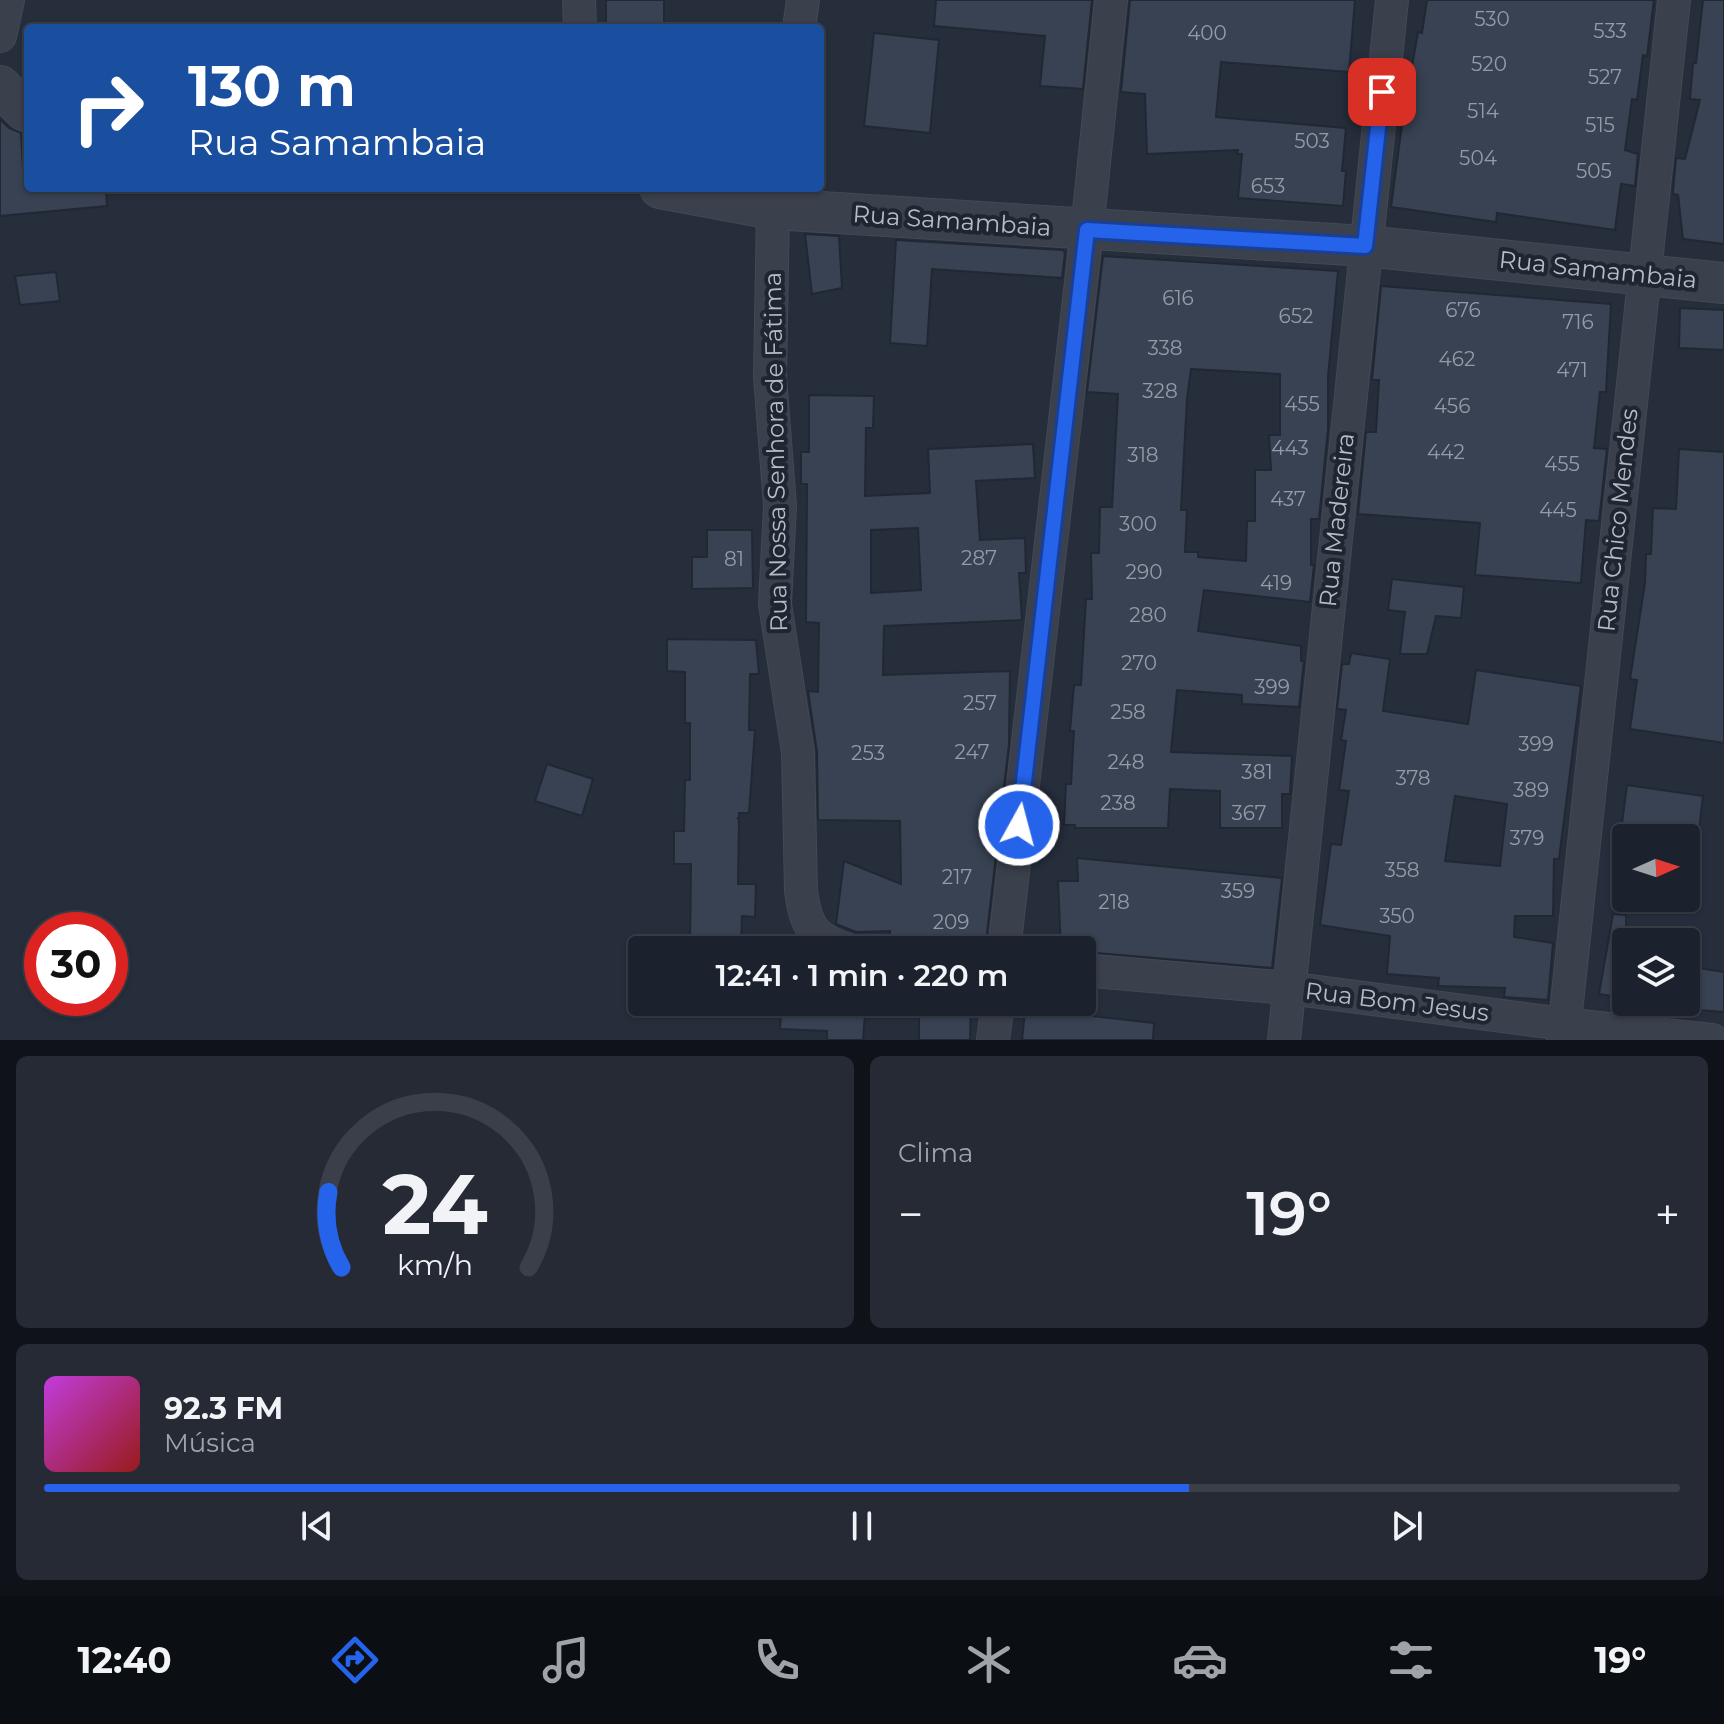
<!DOCTYPE html>
<html lang="pt">
<meta charset="utf-8">
<style>
:root{--surface:#1c222d;--page:#252a35;--text:#f1f3f6;--muted:#a0a4aa;--line:#3a3f49;--accent:#2563eb}
body{margin:0;font-family:Montserrat,sans-serif;background:var(--page);color:var(--text);height:100vh;display:flex;flex-direction:column;font-size:30px;white-space:nowrap}
*{box-sizing:border-box;margin:0}
p{font-size:26px;color:var(--muted)}
.icon{flex:none;width:44px;height:44px;fill:none;stroke:currentColor;stroke-width:2;stroke-linecap:round;stroke-linejoin:round}
.map{position:relative;height:1040px;overflow:hidden}
.side{display:flex;flex-direction:column;gap:16px;padding:16px;background:#0f1319;flex:1}
.side>*{flex:none}
.top-card{position:absolute;left:24px;top:24px;width:800px;height:168px;border-radius:8px;box-shadow:0 2px 6px #0004,0 0 0 2px var(--line);background:#1a4fa0;color:#fff;overflow:hidden}
.needle{width:52px;rotate:87deg}
.fabs{position:absolute;left:1612px;top:824px;display:grid;gap:16px}
.fabs a{display:grid;place-items:center;width:88px;height:88px;border-radius:8px;background:var(--surface);box-shadow:0 2px 6px #0004,0 0 0 2px var(--line);font-size:40px}
.speed{position:absolute;left:24px;top:912px;display:flex;gap:16px;font-size:40px;font-weight:700;text-align:center}
.speed>*{display:grid;place-content:center;width:104px;height:104px;border-radius:50%;background:var(--surface);box-shadow:0 2px 6px #0004,0 0 0 2px var(--line);line-height:1}
.speed .limit{border:12px solid #d22;background:#fff;color:#111}
.pin{position:absolute;display:grid;place-items:center;width:68px;height:68px;color:#fff;margin:-34px;border-radius:16px;box-shadow:0 4px 12px #0006}
.me{position:absolute;width:88px;margin:-44px;rotate:7deg;stroke-linejoin:round;filter:drop-shadow(0 0 6px #0008)}
.turn{display:flex;align-items:center;gap:28px;height:168px;padding:0 32px;font-size:36px}
.turn .icon{width:104px;height:104px;stroke-width:2.5}
.turn b{display:block;font-size:56px;line-height:68px}
.big{font-size:60px;font-weight:600;line-height:1.1}
.side .tile{flex:1;display:flex;flex-direction:column;justify-content:center;gap:12px;min-width:0;padding:0 28px;border-radius:12px;background:var(--page)}
.side .dial{align-items:center;gap:0}
.dial svg{height:208px;overflow:visible;fill:none;stroke:var(--line);stroke-width:7;stroke-linecap:round;text-anchor:middle}
.dial text{fill:var(--text);stroke:none}
.song{display:flex;align-items:center;gap:24px}
.cover{width:96px;height:96px;border-radius:12px;background:linear-gradient(135deg,hsl(290 70% 55%),hsl(0 70% 35%))}
.played{height:8px;border-radius:4px;background:linear-gradient(90deg,var(--accent) 70%,var(--line) 70%)}
.keys{display:flex;justify-content:space-around;direction:ltr}
.heat{display:flex;justify-content:space-between;align-items:center;font-size:44px;direction:ltr}
.side .tiles{flex:1;display:grid;gap:16px;grid-template-columns:1fr 1fr}
.tile:last-child{grid-column:span 2}
.trip{position:absolute;left:628px;top:936px;width:468px;height:80px;border-radius:8px;background:var(--surface);box-shadow:0 2px 6px #0004,0 0 0 2px var(--line);font-weight:600;line-height:80px;text-align:center}
.tab-bar{display:flex;height:128px;justify-content:space-around;align-items:center;background:#0b0e12;color:var(--muted)}
.tab-bar .icon{width:56px;height:56px}
.tab-bar .current{color:var(--accent)}
.tab-bar b{font-size:36px;color:var(--text)}
.map>svg:first-child{display:block}
.building{fill:#384252;stroke:#212733;stroke-width:2;fill-rule:evenodd}
.lines{fill:none;stroke-linecap:round;stroke-linejoin:round}
.minor-casing{stroke:#434955;stroke-width:34}
.tertiary-casing{stroke:#434955;stroke-width:42}
.minor{stroke:#3a404c;stroke-width:32}
.tertiary{stroke:#3a404c;stroke-width:40}
.route-casing{stroke:#184099;stroke-width:20}
.route{stroke:#2563eb;stroke-width:14}
.labels{text-anchor:middle;stroke-width:8;stroke-linejoin:round;paint-order:stroke}
.number-label{font-size:20px;fill:#949ba8}
.street-label{font-size:24px;fill:#b5bbc7;stroke:#1f2531}
</style>
<div class="map">
<svg width="1724" height="1040" viewBox="0 0 1724 1040">
<rect width="100%" height="100%" fill="#262e3c"/>
<g class="building">
<rect x="606" y="0" width="58" height="28"/>
<polygon points="936,0 1092,0 1083,89 1040,86 1045,36 934,26"/>
<polygon points="1130,0 1355,0 1349,72 1221,62 1216,117 1346,128 1342,171 1346,171 1343,206 1238,198 1242,154 1237,154 1238,150 1147,154 1145,94 1121,92"/>
<polygon points="1427,0 1654,0 1647,56 1643,55 1637,100 1632,99 1625,150 1638,154 1635,186 1621,184 1615,230 1497,213 1496,222 1391,207 1402,124 1418,32 1422,33"/>
<polygon points="1703,0 1724,0 1724,244 1683,239 1678,195 1673,194 1673,191 1676,158 1685,159 1700,100 1690,99 1693,63 1696,63"/>
<polygon points="874,33 939,40 930,133 864,126"/>
<polygon points="0,119 9,128 21,133 24,188 106,188 107,206 0,216"/>
<polygon points="805,234 839,236 842,288 812,294"/>
<polygon points="896,240 1063,250 1065,253 1062,278 932,269 927,346 890,343"/>
<path d="M1103,256l235,15 -10,106v52l-9,90h-8v46h3l-4,37 -106,-12 -6,41 103,15v15h3l-5,46 -57,-3v-9l-65,-5 -6,62 121,4 -2,38h-8v34h-62v-37l-50,-2 -2,39h-93v-3h-11l2,-41h5l3,-53h-4l4,-46h7l5,-86h6l-1,-46h8l1,-46h12l6,-113 -31,-2zM1191,369l89,5v61h-11l2,35h-16v51h-8l-1,40 -48,-4v-5h-13l2,-42h-6l6,-111z"/>
<polygon points="56,272 60,301 20,305 15,276"/>
<polygon points="1381,286 1611,304 1606,392 1600,392 1594,448 1607,449 1599,521 1586,520 1581,583 1475,575 1480,523 1358,514 1366,432 1376,432 1379,380 1372,380"/>
<polygon points="1680,308 1724,310 1724,350 1679,348"/>
<path d="M809,395l65,1 -1,32h-7l-1,68 65,-3 -2,-44 105,-5 2,34 -59,3 4,59 45,-2 1,35h-7l3,47 -138,6 -1,49 127,-4 -1,73 -24,206h-95v-19l-34,1 -20,-8 8,-63 57,23 -1,-63 -82,-1 -1,-68 -9,-61 10,1 1,-69 -13,-1 1,-138h-6v-32h8zM918,528l3,62 -50,3v-63z"/>
<polygon points="1679,449 1724,452 1724,743 1630,729 1637,680 1630,679 1645,583 1646,554 1651,554 1653,508 1676,509"/>
<polygon points="707,530 752,530 753,588 692,589 692,557 707,557"/>
<polygon points="1392,579 1464,587 1461,618 1436,616 1427,654 1400,654 1405,612 1388,610"/>
<polygon points="667,639 756,640 759,674 750,674 749,730 755,730 749,813 739,813 739,818 737,818 739,819 738,884 756,884 755,917 742,916 741,950 690,950 691,864 674,864 674,831 684,831 685,780 690,780 690,723 685,723 685,672 667,671"/>
<path d="M1351,653l39,6 -7,52 85,13 8,-54 105,16 -22,173h-5l-1,57h-38l-1,21 39,6 -5,57 -44,-3 1,-9 -67,-2 1,-8 -52,-4 3,-38 -70,-11 11,-81 10,1 8,-54 -10,-1 7,-49 -5,-1 5,-30 -9,-1 5,-45h7zM1455,796l52,8 -7,62 -55,-5z"/>
<polygon points="547,764 593,779 582,816 535,801"/>
<polygon points="1627,785 1703,796 1698,838 1620,838"/>
<polygon points="1077,858 1282,878 1272,968 1061,950 1058,881 1078,881"/>
<polygon points="1613,914 1626,915 1626,998 1599,994"/>
<polygon points="1686,966 1724,972 1724,1012 1686,1009"/>
<polygon points="782,1002 866,1002 863,1040 827,1040 827,1031 780,1029"/>
<polygon points="919,1002 971,1002 970,1040 919,1040"/>
<polygon points="1026,1002 1085,1002 1083,1015 1154,1023 1153,1040 1022,1040"/>
</g>
<g class="lines">
<defs>
<g id="minor">
<polyline points="579,0 580,28"/>
<polyline points="799,28 803,0"/>
<polyline points="0,36 8,0"/>
<path d="M776,188l-3,21 -3,168 10,129 -5,98 23,148 3,139c5,37 13,48 48,59"/>
<polyline points="1004,950 1087,230 1111,0"/>
<polyline points="1082,970 1288,988 1564,1024 1712,1040"/>
<polyline points="993,1040 998,1002"/>
<polyline points="1284,1040 1392,0"/>
<polyline points="1563,1040 1674,0"/>
</g>
<g id="tertiary">
<polyline points="0,86 25,111 28,110"/>
<polyline points="660,188 773,209 1365,246 1724,283"/>
</g>
</defs>
<use href="#minor" class="minor-casing"/>
<use href="#tertiary" class="tertiary-casing"/>
<use href="#minor" class="minor"/>
<use href="#tertiary" class="tertiary"/>
</g>
<g class="lines">
<defs>
<polyline id="route" points="1019,825 1087,230 1365,246 1382,92"/>
</defs>
<use href="#route" class="route-casing"/>
<use href="#route" class="route"/>
</g>
<g class="labels">
<g class="number-label">
<text x="1492" y="26">530</text>
<text x="1610" y="38">533</text>
<text x="1207" y="40">400</text>
<text x="1489" y="71">520</text>
<text x="1605" y="84">527</text>
<text x="1483" y="118">514</text>
<text x="1600" y="132">515</text>
<text x="1312" y="148">503</text>
<text x="1478" y="165">504</text>
<text x="1594" y="178">505</text>
<text x="1268" y="193">653</text>
<text x="1178" y="305">616</text>
<text x="1463" y="317">676</text>
<text x="1296" y="323">652</text>
<text x="1578" y="329">716</text>
<text x="1165" y="355">338</text>
<text x="1457" y="366">462</text>
<text x="1572" y="377">471</text>
<text x="1160" y="398">328</text>
<text x="1302" y="411">455</text>
<text x="1452" y="413">456</text>
<text x="1290" y="455">443</text>
<text x="1446" y="459">442</text>
<text x="1143" y="462">318</text>
<text x="1562" y="471">455</text>
<text x="1288" y="506">437</text>
<text x="1558" y="517">445</text>
<text x="1138" y="531">300</text>
<text x="979" y="565">287</text>
<text x="734" y="566">81</text>
<text x="1144" y="579">290</text>
<text x="1276" y="590">419</text>
<text x="1148" y="622">280</text>
<text x="1139" y="670">270</text>
<text x="1272" y="694">399</text>
<text x="980" y="710">257</text>
<text x="1128" y="719">258</text>
<text x="1536" y="751">399</text>
<text x="972" y="759">247</text>
<text x="868" y="760">253</text>
<text x="1126" y="769">248</text>
<text x="1257" y="779">381</text>
<text x="1413" y="785">378</text>
<text x="1531" y="797">389</text>
<text x="1118" y="810">238</text>
<text x="1249" y="820">367</text>
<text x="1527" y="845">379</text>
<text x="1402" y="877">358</text>
<text x="957" y="884">217</text>
<text x="1238" y="898">359</text>
<text x="1114" y="909">218</text>
<text x="1397" y="923">350</text>
<text x="951" y="929">209</text>
</g>
<g class="street-label">
<text transform="translate(952 221) rotate(4)" y="8">Rua Samambaia</text>
<text transform="translate(1598 270) rotate(6)" y="8">Rua Samambaia</text>
<text transform="translate(776 452) rotate(-91)" y="8">Rua Nossa Senhora de Fátima</text>
<text transform="translate(1337 520) rotate(-84)" y="8">Rua Madereira</text>
<text transform="translate(1618 520) rotate(-84)" y="8">Rua Chico Mendes</text>
<text transform="translate(1397 1002) rotate(7)" y="8">Rua Bom Jesus</text>
</g>
</g>
</svg>
<div class="fabs">
<a><svg class="needle" viewBox="-14 -14 28 28"><path d="M0-13l5 13h-10z" fill="#e53935"/><path d="M0 13l5-13h-10z" fill="#a0a4aa"/></svg></a>
<a><svg class="icon" aria-label="layers" viewBox="0 0 24 24"><path d="M12 4l9 5-9 5-9-5zM3 14l9 5 9-5"/></svg></a>
</div>
<div class="speed"><div class="limit">30</div></div>
<div class="pin" style="left:1382px;top:92px;background:#d93025"><svg class="icon" aria-label="arrive" viewBox="0 0 24 24"><path d="M6 21V4h12l-3 4 3 4H6"/></svg></div>
<svg class="me" style="left:1019px;top:825px" viewBox="-20 -20 40 40"><circle r="17" fill="#2563eb" stroke="#fff" stroke-width="3"/><path d="M0-11L8 9 0 5-8 9z" fill="#fff"/></svg>
<div class="trip">12:41 · 1 min · 220 m</div>
<div class="top-card">
<div class="turn"><svg class="icon" aria-label="right" viewBox="0 0 24 24"><path d="M7 20v-9h11M14 6l5 5-5 5"/></svg><div><b>130 m</b>Rua Samambaia</div></div>
</div>
</div>
<section class="side">
<div class="tiles">
<div class="tile dial"><svg viewBox="0 0 100 80">
<path d="M14 69A42 42 0 1 1 86 69"/>
<path d="M14 69A42 42 0 0 1 9 40" stroke="#2563eb"/>
<text x="50" y="56" font-size="32" font-weight="700">24</text>
<text x="50" y="72" font-size="11">km/h</text>
</svg></div>
<div class="tile"><p>Clima</p>
<div class="heat"><a>−</a><b class="big">19°</b><a>+</a></div>
</div>
<div class="tile">
<div class="song"><i class="cover"></i><div><b>92.3 FM</b><p>Música</p></div></div>
<div class="played"></div>
<div class="keys"><svg class="icon" aria-label="previous" viewBox="0 0 24 24"><path d="M18 5L8 12l10 7zM5 5v14"/></svg><svg class="icon" aria-label="pause" viewBox="0 0 24 24"><path d="M8 5v14M16 5v14"/></svg><svg class="icon" aria-label="next" viewBox="0 0 24 24"><path d="M6 5l10 7-10 7zM19 5v14"/></svg></div>
</div>
</div>
</section>
<nav class="tab-bar">
<b>12:40</b>
<svg class="icon current" aria-label="directions" viewBox="0 0 24 24"><path d="M12 3l9 9-9 9-9-9zM9 14v-3h6M13 9l2 2-2 2"/></svg>
<svg class="icon" aria-label="music" viewBox="0 0 24 24"><path d="M9 18V5l10-2v13"/><circle cx="6" cy="18" r="3"/><circle cx="16" cy="16" r="3"/></svg>
<svg class="icon" aria-label="phone" viewBox="0 0 24 24"><path d="M5 4h4l2 5-3 2q2 4 5 5l2-3 5 2v4C11 20 4 13 5 4z"/></svg>
<svg class="icon" aria-label="climate" viewBox="0 0 24 24"><path d="M12 3v18M4 7l16 10M4 17L20 7"/></svg>
<svg class="icon" aria-label="car" viewBox="0 0 24 24"><path d="M5 17H2v-5l4-1 3-4h7l3 4 3 1v5h-3M9 17h6M6 11h13"/><circle cx="7" cy="17" r="2"/><circle cx="17" cy="17" r="2"/></svg>
<svg class="icon" aria-label="filters" viewBox="0 0 24 24"><path d="M4 7h16M4 17h16"/><circle cx="9" cy="7" r="2"/><circle cx="15" cy="17" r="2"/></svg>
<b>19°</b>
</nav>
